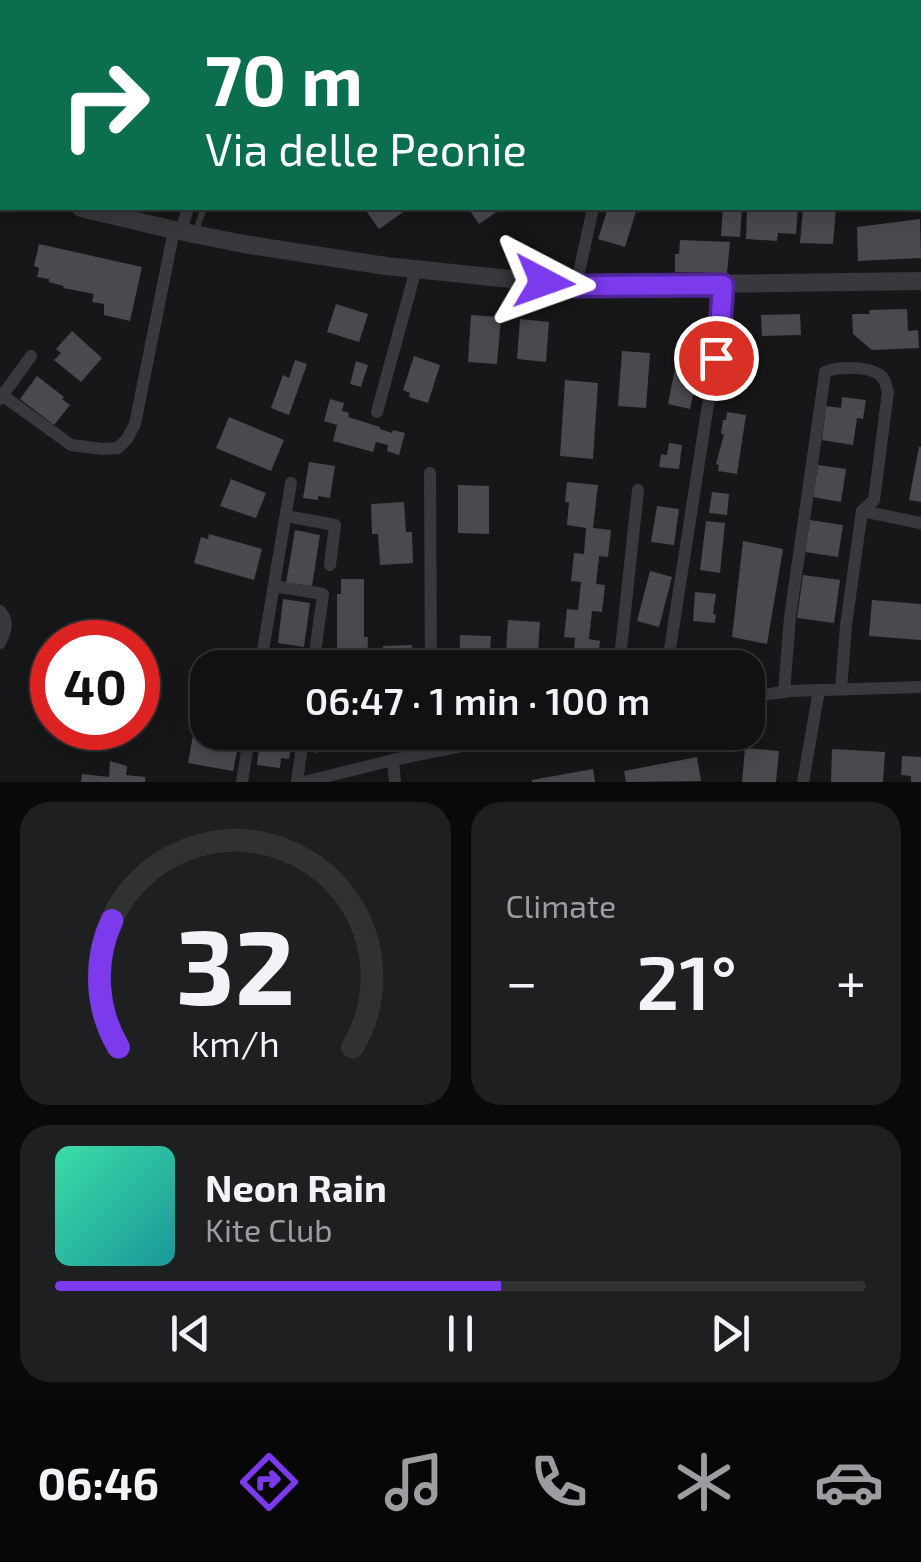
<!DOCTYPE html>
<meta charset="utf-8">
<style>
:root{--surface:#111113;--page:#1e1f21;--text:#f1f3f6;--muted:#9c9da0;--line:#303133;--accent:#7c3aed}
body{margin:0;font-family:"Exo 2",sans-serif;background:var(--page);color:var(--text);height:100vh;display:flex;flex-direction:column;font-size:38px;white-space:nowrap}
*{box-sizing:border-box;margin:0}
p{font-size:32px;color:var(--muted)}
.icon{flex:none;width:55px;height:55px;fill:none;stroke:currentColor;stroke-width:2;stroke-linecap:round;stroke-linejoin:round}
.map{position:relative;height:782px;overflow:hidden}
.drawer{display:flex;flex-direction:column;gap:20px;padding:20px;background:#09090a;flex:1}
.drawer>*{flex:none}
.banner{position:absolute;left:0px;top:0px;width:922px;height:210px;box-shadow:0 5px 25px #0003,0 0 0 2px var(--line);background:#0b6e4f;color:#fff;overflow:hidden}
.speed{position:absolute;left:30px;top:620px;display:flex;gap:20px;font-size:50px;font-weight:700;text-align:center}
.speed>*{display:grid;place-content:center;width:130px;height:130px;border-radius:50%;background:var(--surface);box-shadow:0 5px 25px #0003,0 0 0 2px var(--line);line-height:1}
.speed .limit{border:15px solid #d22;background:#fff;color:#111}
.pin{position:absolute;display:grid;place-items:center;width:85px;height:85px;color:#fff;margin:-42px;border:5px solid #fff;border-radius:50%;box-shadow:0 2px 10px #0007}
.me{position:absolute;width:110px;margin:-55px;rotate:94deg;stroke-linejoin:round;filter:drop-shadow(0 0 8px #0008)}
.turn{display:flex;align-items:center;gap:35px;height:210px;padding:0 40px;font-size:45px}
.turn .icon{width:130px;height:130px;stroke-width:2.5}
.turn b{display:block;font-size:70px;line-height:85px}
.big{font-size:75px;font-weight:600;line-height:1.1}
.drawer .card{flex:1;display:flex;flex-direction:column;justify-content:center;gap:15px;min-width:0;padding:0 35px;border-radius:30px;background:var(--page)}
.drawer .dial{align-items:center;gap:0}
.dial svg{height:260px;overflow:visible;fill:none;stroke:var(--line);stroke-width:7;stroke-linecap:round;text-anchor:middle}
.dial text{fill:var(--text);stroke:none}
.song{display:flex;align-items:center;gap:30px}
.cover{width:120px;height:120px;border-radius:15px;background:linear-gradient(135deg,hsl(160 70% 55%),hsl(180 70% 35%))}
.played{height:10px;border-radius:5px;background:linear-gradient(90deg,var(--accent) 55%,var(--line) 55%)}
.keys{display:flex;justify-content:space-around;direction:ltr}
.heat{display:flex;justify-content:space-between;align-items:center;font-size:55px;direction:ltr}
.drawer .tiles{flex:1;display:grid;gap:20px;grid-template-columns:1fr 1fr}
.card:last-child{grid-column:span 2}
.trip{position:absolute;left:190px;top:650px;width:575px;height:100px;border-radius:30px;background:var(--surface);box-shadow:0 5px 25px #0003,0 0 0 2px var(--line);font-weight:600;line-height:100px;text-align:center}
.tab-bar{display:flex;height:160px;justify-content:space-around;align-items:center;background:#070708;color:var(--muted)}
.tab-bar .icon{width:70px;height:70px}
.tab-bar .current{color:var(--accent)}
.tab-bar b{font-size:45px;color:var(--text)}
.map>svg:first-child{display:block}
.building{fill:#494a4e}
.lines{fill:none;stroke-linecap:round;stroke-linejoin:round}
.service{stroke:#39393d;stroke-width:6}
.minor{stroke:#39393d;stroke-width:12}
.tertiary{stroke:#39393d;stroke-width:18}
.route-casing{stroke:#51269a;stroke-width:25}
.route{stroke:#7c3aed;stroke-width:18}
</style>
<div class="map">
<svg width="921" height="782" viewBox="0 0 921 782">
<rect width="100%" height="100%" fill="#171719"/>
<g class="building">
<polygon points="364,208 409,208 379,229"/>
<polygon points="468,208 496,208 498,211 479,224"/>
<polygon points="608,208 637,208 625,247 598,239"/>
<polygon points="723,208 742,208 740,237 721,236"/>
<polygon points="747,208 798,208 796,234 778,233 777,241 746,239"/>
<polygon points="803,208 836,208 833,244 800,243"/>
<polygon points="920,219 921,258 858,261 857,227"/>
<polygon points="680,240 730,242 727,273 675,272 675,254 679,254"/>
<polygon points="39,244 142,267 130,321 104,315 104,304 92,302 94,294 63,288 64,286 49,282 49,279 37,277 39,268 34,266"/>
<polygon points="336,304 368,314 359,342 327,332"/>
<polygon points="907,309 908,331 918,330 919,348 872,350 853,334 852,314 870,314 869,310"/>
<polygon points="800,314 801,335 762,336 761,315"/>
<polygon points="471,315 501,317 497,364 468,362"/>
<polygon points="520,319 549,322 546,362 517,359"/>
<polygon points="72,331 102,358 81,382 54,360 61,353 56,349"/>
<polygon points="622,351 650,353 646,408 618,406"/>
<polygon points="678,353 701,358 690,409 668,404"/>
<polygon points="414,356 440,365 428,403 409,397 410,393 403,390"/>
<polygon points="728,359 747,362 743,391 724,389"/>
<polygon points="295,360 307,364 289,415 271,408 283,375 289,378"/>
<polygon points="356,361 368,365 361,387 350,384"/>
<polygon points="37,376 64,397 62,399 70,405 54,425 20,399"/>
<polygon points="565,380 598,383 593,459 560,456"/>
<polygon points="842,397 866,400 863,419 857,418 853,445 822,440 826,406 841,408"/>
<polygon points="330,399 344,403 342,411 349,413 348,417 380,427 380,429 392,433 393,430 405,433 399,455 387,451 388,445 376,442 373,452 333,441 337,425 324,421"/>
<polygon points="727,412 746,415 737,474 718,471 719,465 716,464 724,434 721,434 723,420 726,420"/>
<polygon points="229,417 284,440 271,471 216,448"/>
<polygon points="669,443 682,445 679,469 659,467 661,454 667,455"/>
<polygon points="919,447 921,447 921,502 909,500"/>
<polygon points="309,462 335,466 330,498 318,496 318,500 303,498"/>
<polygon points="818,465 846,469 841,502 813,497"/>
<polygon points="231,479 266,493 256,518 220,506"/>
<polygon points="567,482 598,485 593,528 611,530 608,557 599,556 596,584 605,585 602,612 592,611 589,639 600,641 597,667 573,665 575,638 564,637 567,609 578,610 581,582 571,581 574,553 584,554 586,528 567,525 569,502 565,502"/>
<polygon points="458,485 489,486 489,534 458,533"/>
<polygon points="712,492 729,494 727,515 709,513"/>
<polygon points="404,502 406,532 412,532 413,563 380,565 378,534 372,534 371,504"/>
<polygon points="657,506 679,509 674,545 651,542"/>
<polygon points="810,520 843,525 838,557 805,552"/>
<polygon points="706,521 725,523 720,573 700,570"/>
<polygon points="295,530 320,535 312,586 286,583"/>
<polygon points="209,534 262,549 254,580 194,563 201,537 208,539"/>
<polygon points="743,541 783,549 767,644 732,637"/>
<polygon points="650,571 672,577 659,627 637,621"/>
<polygon points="803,575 840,580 834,623 797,618"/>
<polygon points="341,579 364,579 364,637 368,637 367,665 356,665 356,661 337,661 337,594 341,594"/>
<polygon points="695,592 716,594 713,614 716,615 715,623 693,621"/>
<polygon points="283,599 310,603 304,647 278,643"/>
<polygon points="872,600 921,604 921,640 869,636"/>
<polygon points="508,620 540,622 537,668 505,668"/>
<polygon points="460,635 491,636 489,668 459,668"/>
<polygon points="412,645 413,668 383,668 383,646"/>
<polygon points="194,730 240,737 233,771 188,763"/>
<polygon points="261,732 293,732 289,759 281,758 280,768 257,765"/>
<polygon points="313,732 365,732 366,740 315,753"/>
<polygon points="745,748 779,751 776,782 742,782"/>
<polygon points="832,749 885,752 883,782 831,782"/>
<polygon points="902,756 921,757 921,782 911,782 911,776 901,775"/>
<polygon points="697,757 701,781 626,782 624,771"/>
<polygon points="110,761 127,766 126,775 145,777 145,782 81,782 82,774 109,777"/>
<polygon points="593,769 595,782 532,782 532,780"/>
</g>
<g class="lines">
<g class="service">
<polyline points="274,2 275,0"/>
<polyline points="829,2 829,0"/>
<polyline points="195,233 204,208"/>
</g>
<g class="minor">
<polyline points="114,0 119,2"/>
<polyline points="24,2 26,0"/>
<polyline points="899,2 921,0"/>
<polyline points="0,52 2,46"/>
<polyline points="0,76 2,77"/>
<polyline points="920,186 921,186"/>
<polyline points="181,231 188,208"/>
<polyline points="576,286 593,208"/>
<polyline points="2,395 71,445 103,449 118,448 127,439 135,424 174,230"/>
<polyline points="0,399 31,356"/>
<polyline points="377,412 416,269"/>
<polyline points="430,473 431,668"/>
<polyline points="862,511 921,523"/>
<polyline points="286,516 335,525 330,565"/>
<polyline points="274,586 323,594 313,668"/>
<path d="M0,611c10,11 5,21 0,32"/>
<polyline points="260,668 291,483"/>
<polyline points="619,668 638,490"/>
<polyline points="667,668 720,327 723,285"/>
<path d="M784,692l6,-75 34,-237 1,-8c12,-6 48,-6 57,5 4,4 4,10 6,15l-14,108 -12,11 -16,114 -5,64"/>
<polyline points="748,697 790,691 921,687"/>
<polyline points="431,732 431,752"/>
<polyline points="393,760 395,782"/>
<polyline points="242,782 250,732"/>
<polyline points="297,782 304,732"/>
<polyline points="304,782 393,760 531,732"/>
<polyline points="803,782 819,690"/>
</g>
<g class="tertiary">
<polyline points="0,185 2,186"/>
<polyline points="81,208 174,230 244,244 386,266 576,286 921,281"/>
</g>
</g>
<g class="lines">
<defs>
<polyline id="route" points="544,282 576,286 723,285 720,328 716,358"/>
</defs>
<use href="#route" class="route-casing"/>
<use href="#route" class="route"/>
</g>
</svg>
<div class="speed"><div class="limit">40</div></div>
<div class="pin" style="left:716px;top:358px;background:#d93025"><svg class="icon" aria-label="arrive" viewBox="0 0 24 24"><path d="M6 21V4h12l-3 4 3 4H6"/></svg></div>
<svg class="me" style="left:544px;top:282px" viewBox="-20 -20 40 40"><path d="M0-17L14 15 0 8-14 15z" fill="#7c3aed" stroke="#fff" stroke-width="4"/></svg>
<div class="trip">06:47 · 1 min · 100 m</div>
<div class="banner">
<div class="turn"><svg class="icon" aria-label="right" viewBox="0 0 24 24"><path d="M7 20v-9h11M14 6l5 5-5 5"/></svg><div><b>70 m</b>Via delle Peonie</div></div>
</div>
</div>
<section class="drawer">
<div class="tiles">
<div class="card dial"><svg viewBox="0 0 100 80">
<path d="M14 69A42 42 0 1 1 86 69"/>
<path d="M14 69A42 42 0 0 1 12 30" stroke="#7c3aed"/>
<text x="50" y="56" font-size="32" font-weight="700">32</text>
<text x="50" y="72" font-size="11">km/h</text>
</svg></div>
<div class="card"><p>Climate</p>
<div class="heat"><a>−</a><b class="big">21°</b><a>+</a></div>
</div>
<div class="card">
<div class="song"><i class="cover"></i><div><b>Neon Rain</b><p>Kite Club</p></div></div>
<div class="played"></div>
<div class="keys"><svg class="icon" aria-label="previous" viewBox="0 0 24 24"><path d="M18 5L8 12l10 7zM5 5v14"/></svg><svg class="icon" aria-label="pause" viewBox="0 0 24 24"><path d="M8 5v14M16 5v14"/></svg><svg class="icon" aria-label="next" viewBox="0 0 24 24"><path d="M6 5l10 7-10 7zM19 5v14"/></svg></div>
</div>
</div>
</section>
<nav class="tab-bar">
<b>06:46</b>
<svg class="icon current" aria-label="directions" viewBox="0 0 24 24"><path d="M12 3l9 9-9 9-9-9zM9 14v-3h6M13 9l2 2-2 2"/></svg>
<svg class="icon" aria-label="music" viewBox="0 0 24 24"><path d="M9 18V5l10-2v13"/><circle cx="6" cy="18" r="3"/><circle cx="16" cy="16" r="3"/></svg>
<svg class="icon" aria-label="phone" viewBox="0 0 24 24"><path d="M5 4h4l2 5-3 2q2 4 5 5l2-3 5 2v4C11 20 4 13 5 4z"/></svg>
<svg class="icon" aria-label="climate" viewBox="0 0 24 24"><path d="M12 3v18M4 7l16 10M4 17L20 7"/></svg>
<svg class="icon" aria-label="car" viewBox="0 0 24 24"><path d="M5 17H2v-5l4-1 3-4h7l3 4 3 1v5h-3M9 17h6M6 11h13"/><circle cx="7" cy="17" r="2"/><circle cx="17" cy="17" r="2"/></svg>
</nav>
